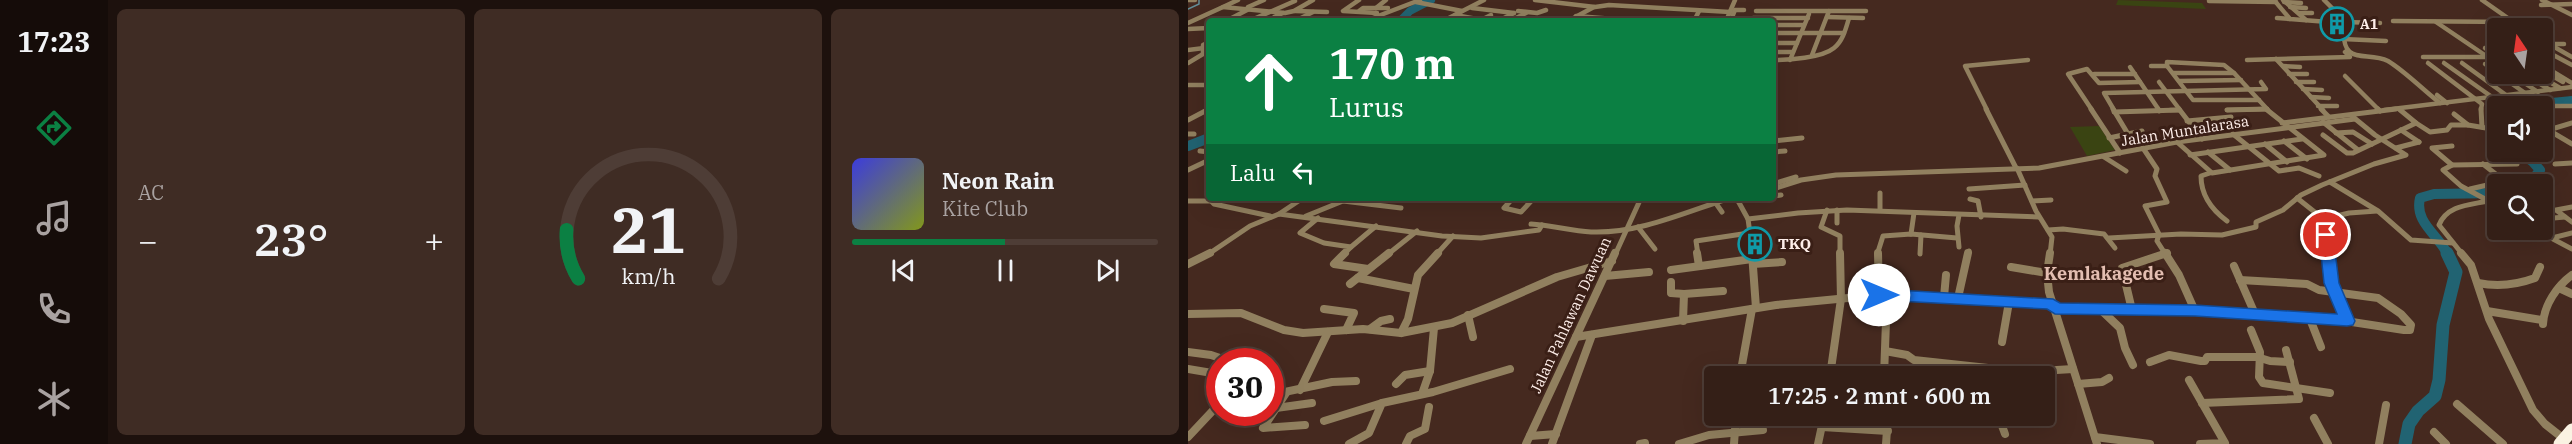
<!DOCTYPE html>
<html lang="id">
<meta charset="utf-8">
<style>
:root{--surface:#341f17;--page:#3f2c24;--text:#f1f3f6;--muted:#a9a2a1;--line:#4e3d36;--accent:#0b8043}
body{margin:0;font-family:"IBM Plex Serif",serif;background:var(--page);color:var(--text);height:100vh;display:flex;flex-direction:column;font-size:22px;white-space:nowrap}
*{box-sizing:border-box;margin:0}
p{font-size:20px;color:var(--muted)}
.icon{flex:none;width:33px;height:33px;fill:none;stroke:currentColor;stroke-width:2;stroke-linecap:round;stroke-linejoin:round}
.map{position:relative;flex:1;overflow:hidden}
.details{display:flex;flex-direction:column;gap:9px;padding:9px;background:#1d110d;width:1080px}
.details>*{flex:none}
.top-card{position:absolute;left:18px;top:18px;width:570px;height:183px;border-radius:6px;box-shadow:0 6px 24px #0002,0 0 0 2px var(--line);background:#0b8043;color:#fff;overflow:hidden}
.needle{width:39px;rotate:347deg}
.buttons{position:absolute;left:1299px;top:18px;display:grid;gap:12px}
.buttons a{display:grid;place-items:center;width:66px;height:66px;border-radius:6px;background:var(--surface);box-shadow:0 6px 24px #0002,0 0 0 2px var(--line);font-size:30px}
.speed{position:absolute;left:18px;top:348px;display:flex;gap:12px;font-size:30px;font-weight:700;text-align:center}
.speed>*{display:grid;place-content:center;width:78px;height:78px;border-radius:50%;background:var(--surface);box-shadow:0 6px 24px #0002,0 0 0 2px var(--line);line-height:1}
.speed .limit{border:9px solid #d22;background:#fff;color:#111}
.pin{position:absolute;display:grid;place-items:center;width:51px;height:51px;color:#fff;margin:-26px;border:3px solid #fff;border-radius:50%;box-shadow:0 2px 6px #0007}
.me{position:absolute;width:66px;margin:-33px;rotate:90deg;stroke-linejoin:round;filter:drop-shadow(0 0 4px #0008)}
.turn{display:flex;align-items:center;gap:21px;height:126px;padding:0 24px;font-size:27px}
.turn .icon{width:78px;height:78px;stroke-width:2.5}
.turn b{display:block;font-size:42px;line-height:51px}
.then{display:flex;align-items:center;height:57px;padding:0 24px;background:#0003;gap:12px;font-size:22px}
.big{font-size:45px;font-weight:600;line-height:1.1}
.details .tile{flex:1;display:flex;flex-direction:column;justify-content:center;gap:9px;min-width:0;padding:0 21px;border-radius:9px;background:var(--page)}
.details .dial{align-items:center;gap:0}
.dial svg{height:156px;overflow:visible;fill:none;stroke:var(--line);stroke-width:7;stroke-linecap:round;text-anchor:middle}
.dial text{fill:var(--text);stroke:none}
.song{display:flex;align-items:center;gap:18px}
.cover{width:72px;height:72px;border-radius:9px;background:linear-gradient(135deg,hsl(240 70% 55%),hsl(70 70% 35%))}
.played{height:6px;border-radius:3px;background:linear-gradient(90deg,var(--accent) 50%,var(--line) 50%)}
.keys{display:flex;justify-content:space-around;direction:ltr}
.heat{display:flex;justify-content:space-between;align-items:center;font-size:33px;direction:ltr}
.details .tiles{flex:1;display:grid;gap:9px;grid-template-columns:repeat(3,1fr)}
.trip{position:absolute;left:516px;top:366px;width:351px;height:60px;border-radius:6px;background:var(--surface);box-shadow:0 6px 24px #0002,0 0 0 2px var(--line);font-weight:600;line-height:60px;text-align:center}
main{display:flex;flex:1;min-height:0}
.tabs{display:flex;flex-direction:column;width:108px;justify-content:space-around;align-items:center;background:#150c09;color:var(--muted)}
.tabs .icon{width:42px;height:42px}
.tabs .on{color:var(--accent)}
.tabs b{font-size:27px;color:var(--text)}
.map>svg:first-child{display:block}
.green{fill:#3a4412}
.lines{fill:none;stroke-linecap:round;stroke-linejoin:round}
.stream{stroke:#638d96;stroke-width:1.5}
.river-far2{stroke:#216372;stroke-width:8}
.river-far1{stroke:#216372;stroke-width:10}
.river{stroke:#216372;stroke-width:13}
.street-far2{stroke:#91805f;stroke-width:4.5}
.street-far1{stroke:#91805f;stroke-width:5}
.street{stroke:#91805f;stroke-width:8}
.highway{stroke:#faf2e2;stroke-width:13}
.route{fill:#1a73e8;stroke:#114b97;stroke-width:1.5}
.labels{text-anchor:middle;stroke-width:6;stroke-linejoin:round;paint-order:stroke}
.far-poi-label{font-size:14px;font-weight:bold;fill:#feeee9;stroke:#3a1f16;text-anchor:start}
.street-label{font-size:15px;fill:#feeee9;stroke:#3a1f16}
.poi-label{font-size:15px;font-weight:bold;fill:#feeee9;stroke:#3a1f16;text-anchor:start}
.quarter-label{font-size:18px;font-weight:bold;fill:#e3beb1;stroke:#3a1f16}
</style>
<main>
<nav class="tabs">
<b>17:23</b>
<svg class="icon on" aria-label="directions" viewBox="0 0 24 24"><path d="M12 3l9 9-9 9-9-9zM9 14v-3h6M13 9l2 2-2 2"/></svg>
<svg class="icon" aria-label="music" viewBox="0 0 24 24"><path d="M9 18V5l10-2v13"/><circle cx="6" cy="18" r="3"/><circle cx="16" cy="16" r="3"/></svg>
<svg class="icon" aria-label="phone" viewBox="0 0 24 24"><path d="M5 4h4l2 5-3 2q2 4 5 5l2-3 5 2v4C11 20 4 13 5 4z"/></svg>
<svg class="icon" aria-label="climate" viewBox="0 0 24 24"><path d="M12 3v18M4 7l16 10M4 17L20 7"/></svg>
</nav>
<section class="details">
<div class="tiles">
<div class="tile"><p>AC</p>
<div class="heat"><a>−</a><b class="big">23°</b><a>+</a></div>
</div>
<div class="tile dial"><svg viewBox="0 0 100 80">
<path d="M14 69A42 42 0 1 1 86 69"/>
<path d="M14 69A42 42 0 0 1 8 44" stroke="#0b8043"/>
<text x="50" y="56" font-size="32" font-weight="700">21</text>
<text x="50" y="72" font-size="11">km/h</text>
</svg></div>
<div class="tile">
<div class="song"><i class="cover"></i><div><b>Neon Rain</b><p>Kite Club</p></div></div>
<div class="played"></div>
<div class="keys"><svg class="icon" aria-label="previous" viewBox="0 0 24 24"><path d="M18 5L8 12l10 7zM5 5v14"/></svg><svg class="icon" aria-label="pause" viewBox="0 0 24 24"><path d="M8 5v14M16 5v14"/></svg><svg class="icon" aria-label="next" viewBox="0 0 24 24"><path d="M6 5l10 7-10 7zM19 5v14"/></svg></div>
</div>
</div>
</section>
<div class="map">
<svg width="1384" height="444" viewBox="0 0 1384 444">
<rect width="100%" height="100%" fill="#45291f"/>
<g class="green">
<polygon points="930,0 1014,3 1018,9 928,5"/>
<polygon points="911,126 927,150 899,156 882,127"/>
</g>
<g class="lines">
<polyline class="stream" points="0,9 11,4 11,0"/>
<g class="river-far2">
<polyline points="212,21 222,11 243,0"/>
<polyline points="1354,107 1364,102 1384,100"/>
</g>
<g class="river-far1">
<polyline points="1310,112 1307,116 1310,128"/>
<polyline points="0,146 21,138"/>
<polyline points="1330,152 1344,161 1352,170 1346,178 1334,184"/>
<path d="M1260,255c-9,-20 -34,-32 -28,-57l14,-4 64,-1"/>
</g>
<polyline class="river" points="1217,444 1221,424 1230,411 1247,396 1251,380 1255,325 1268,272 1259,253"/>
<g class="street-far2">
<polyline points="0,0 7,0"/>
<polyline points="50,0 35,7 97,13 106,11 125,0"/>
<polyline points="171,0 155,11 189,13"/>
<polyline points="347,0 407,7 421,5 542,12"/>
<path d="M1086,0l16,19 51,4 3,4c-3,41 23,23 44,34 18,11 35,29 52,42"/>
<polyline points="1095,0 1118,20"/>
<polyline points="1136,0 1156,20 1154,23"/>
<polyline points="1294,0 1334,28"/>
<polyline points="1354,0 1384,15"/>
<polyline points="1021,1 1088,2"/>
<polyline points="228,2 274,11"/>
<polyline points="1096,2 1113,3"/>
<polyline points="1353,5 1384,4"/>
<polyline points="60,7 76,0"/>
<polyline points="1102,7 1118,8"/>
<polyline points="188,8 198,0"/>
<polyline points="284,8 326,13"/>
<polyline points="107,11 139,12"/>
<polyline points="171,11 175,8 200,8"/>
<polyline points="330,11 349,13 358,10"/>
<polyline points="568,11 678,11"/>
<polyline points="95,13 86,17 108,20"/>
<polyline points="1111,13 1124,13"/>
<polyline points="267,15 289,19 287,21"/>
<polyline points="303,15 297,18 313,20"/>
<polyline points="545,15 547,10 556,10"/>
<polyline points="388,16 452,21"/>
<polyline points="639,17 675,18"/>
<polyline points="565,18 620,18"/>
<polyline points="1089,18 1102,19"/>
<polyline points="38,21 61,9"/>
<polyline points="61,21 107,1"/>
<polyline points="107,21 125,12"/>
<polyline points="177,21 232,0"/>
<polyline points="255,21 296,0"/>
<polyline points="310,21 326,13"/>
<polyline points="322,21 338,13"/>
<polyline points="380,21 406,7"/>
<polyline points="506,21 511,11"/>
<polyline points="538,21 547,0"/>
<polyline points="1205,21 1324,22"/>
<polyline points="1156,22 1192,23"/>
<polyline points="1248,22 1310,64"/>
<polyline points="0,23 35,7"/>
<polyline points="585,25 616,25"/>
<polyline points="0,29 21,28"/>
<polyline points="585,33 656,33"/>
<polyline points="1306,35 1310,38"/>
<polyline points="1155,39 1198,41"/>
<polyline points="1354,40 1384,57"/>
<polyline points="585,43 609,43"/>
<polyline points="1362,44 1376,44"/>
<polyline points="1297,48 1310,56"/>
<polyline points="1354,49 1384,65"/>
<polyline points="0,50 16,48"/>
<polyline points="585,52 605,52"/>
<polyline points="624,55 641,11"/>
<polyline points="1235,57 1299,57"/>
<polyline points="1088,59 1135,110"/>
<path d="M585,60c15,0 49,-2 61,-12 9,-7 12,-20 15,-30"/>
<polyline points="602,60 621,14"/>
<polyline points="1059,60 1162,57 1157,52"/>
<polyline points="0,63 15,54 15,45 21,42"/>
<polyline points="1240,63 1294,104 1293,110"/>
<polyline points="1256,63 1304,97"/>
<polyline points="1274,63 1318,95"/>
<polyline points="1308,64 1297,64 1310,73"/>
<polyline points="1354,65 1384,83"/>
<polyline points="963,66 979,66 979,62 1036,65 1046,73"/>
<polyline points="979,66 1005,100 1071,100"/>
<polyline points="1095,66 1112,67"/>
<polyline points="942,67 971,110"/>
<polyline points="1354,70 1375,82"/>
<polyline points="985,73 1046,73 1080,110"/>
<polyline points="906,74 947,74"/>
<polyline points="1101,74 1119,74"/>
<polyline points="1310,74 1337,93"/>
<polyline points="1323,74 1350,92"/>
<polyline points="1336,74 1362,90"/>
<polyline points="1348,74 1372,88"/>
<polyline points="1157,76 1191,110"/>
<polyline points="991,81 1053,80"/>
<polyline points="971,82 992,110"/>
<polyline points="1108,82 1126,82"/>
<polyline points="0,85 21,85"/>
<polyline points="1115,89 1134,90"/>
<polyline points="1332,94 1361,109"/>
<polyline points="1249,95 1259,103"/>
<polyline points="1123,97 1141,98"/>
<polyline points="1130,106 1149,106"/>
<polyline points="19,110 21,109"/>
<polyline points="799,110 777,66 840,60"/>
<polyline points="904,110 880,74 899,69 911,83 952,82"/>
<polyline points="926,110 916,93 1078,89 1073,82"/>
<polyline points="982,110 991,110"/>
<polyline points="1039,110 1079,109"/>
<polyline points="1196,110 1384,87"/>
<polyline points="1358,110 1366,106 1384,106"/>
</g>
<g class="street-far1">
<polyline points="798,109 827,166"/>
<polyline points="903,109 932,153"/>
<polyline points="925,109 940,134"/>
<polyline points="970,109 971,111"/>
<polyline points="991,109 1014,139"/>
<polyline points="1133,109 1141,117"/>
<polyline points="1190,109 1192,111"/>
<polyline points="1293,109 1294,127"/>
<polyline points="1039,110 1079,109"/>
<polyline points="926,112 991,110"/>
<polyline points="1355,112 1361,109"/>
<polyline points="1266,114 1280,125 1310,130"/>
<polyline points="0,120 21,109"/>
<polyline points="999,121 1043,117"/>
<polyline points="1135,122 1170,150"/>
<polyline points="1094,123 1208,109"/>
<polyline points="1228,123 1242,132 1259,130 1263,125 1280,125"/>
<polyline points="1213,130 1231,142"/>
<polyline points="1362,131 1384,144"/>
<polyline points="1354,132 1384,123"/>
<polyline points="1148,133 1165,132 1184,144"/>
<polyline points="0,134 6,134"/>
<polyline points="1045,134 1091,171 1111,168 1131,176"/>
<polyline points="1135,135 1159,153 1165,153 1228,123 1211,109"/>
<polyline points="921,138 954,131"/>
<polyline points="585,141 614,138"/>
<polyline points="1096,141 1119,159"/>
<polyline points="989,142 1024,173 1136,155 1078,109"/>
<polyline points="1077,144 1099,162"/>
<polyline points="1264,146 1244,148 1264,165 1255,170 1273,186 1310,206"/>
<polyline points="955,148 969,169 967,176 979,202 957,206 971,234 969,241 978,255"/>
<polyline points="1208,148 1231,142"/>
<polyline points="12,151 21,152"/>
<polyline points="585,152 597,151"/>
<polyline points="1020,152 1042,170"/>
<polyline points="1002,155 1114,139"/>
<polyline points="916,157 938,171"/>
<polyline points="1367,164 1384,163"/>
<polyline points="1264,165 1329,164"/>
<polyline points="829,168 848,211 864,237 862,255"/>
<polyline points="0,170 21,160"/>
<path d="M1022,173l-9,3c0,19 11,34 26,45"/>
<polyline points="1142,182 1190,211 1223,240 1265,243"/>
<polyline points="585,184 608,177"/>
<polyline points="585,189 613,180 648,175 851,168 989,142 1167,119"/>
<polyline points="781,189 837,185"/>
<polyline points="1282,189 1308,183 1314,179 1295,164"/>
<polyline points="692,193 692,210"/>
<polyline points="585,196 593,195"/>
<polyline points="325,198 316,208 333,212 345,199 352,198"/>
<polyline points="379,198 399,198"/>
<polyline points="1109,198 1138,221 1139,255"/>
<polyline points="549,199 560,219 565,255"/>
<polyline points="782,199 790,201 793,217"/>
<polyline points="0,201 23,201 26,204 82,216"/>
<polyline points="550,201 564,198"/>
<polyline points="844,201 863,200"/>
<polyline points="527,202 534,212"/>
<polyline points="1384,207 1368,210 1384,222"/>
<polyline points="639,210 633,227 652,236 652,255"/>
<polyline points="649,210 649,223"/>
<polyline points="91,214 115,198"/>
<polyline points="771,215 769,226 771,247"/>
<polyline points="118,216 155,201 213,208"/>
<polyline points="130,218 112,233 136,243 163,247 155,255"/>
<polyline points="560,219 610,213 659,210 851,217"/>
<polyline points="1136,219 1161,213 1189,211"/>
<polyline points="1354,219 1377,217"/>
<path d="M343,224c20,1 40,7 60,8 47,2 95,-20 139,-34"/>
<polyline points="450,227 467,249"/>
<polyline points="860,230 875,229 916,234 927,248"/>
<polyline points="1348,230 1384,249"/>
<polyline points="723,234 726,213"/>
<polyline points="921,238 993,234 1034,235 1068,227 1068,222 1095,210 1113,195 1134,185 1186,164 1218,155 1187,135 1165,117"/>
<polyline points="1364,238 1384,233"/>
<polyline points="163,247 188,226"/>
<polyline points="732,254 733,235"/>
<polyline points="19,255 62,226 91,214 254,236 293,238 351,230 354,225"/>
<polyline points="199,255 229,231"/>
<polyline points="248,255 265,236"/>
<polyline points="427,255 453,198"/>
<polyline points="510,255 508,241 561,233"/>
<polyline points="689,255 695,236 723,234 769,238"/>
<polyline points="780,255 781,251"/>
<polyline points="974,255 979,253"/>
<path d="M1275,255l-24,-30c8,-20 31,-20 49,-24"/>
</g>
<g class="street">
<polyline points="157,253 146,264 180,269"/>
<polyline points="509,253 511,266"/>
<polyline points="564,253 568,308"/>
<polyline points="690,253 691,295"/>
<polyline points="862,253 859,273 861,292 909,444"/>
<polyline points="977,253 991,275 1007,311"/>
<polyline points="1273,253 1283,265 1301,319 1345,410 1357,424 1376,439"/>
<polyline points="0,264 22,253"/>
<polyline points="565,264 594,262"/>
<polyline points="1046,266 1067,314"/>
<polyline points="823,267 859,273"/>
<polyline points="483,270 564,259"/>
<polyline points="417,276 461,272"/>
<polyline points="170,278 226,289"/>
<polyline points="1052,280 1119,284 1131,290 1190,298 1213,314 1223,325 1222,330 1216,330 1164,322"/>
<polyline points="483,282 483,293 496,294 495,321"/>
<path d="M1290,283c20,4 38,2 57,-5l5,-11"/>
<polyline points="162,284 201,253"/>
<polyline points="1371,288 1384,294"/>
<polyline points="496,294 535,291"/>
<polyline points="756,297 758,275"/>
<polyline points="770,298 780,253"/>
<polyline points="866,308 1007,311 1159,321 1144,283 1139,253"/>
<polyline points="136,309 166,313 158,330"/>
<polyline points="912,309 932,328 937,348 945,365"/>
<polyline points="944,310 934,268 979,253"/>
<polyline points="1299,311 1354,320"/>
<polyline points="0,314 53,313 96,330 115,333 175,329 213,333 264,323 369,277 424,261"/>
<polyline points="280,315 285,337"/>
<polyline points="1122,319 1133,347"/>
<path d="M1355,324c1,-19 14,-38 29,-49"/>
<polyline points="182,329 193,321 202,319"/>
<polyline points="1063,330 1072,352 1071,377 1075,383 1142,393"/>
<polyline points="213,333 220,319 230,275 250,253"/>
<polyline points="388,337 588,305 691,295 865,304"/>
<polyline points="814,342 821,302"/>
<polyline points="697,351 719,355 726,360 837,372 885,369"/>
<polyline points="0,352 23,355 44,362"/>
<polyline points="59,362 65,362"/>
<polyline points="962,362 981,355 1013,361 1017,361 1019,357 1069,357 1082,361 1102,362"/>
<polyline points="0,369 24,373"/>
<polyline points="552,376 564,309"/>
<polyline points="642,376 653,299 652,253"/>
<polyline points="696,376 699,294"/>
<polyline points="1001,380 1037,443 1012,444"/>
<polyline points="208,384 217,375 242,371"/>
<polyline points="890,384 914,382 921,378"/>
<polyline points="112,390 140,332"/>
<polyline points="98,393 75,428 117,425"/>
<polyline points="234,394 242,371 246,328"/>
<polyline points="82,395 144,382 168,381"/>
<polyline points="1014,403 1111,399 1098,350"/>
<polyline points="1269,404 1315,444"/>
<polyline points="88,408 124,403"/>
<polyline points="1126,418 1140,444"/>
<polyline points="136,421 194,403"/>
<polyline points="700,424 769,419 809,421 813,423 817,434"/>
<polyline points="634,427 700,431"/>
<polyline points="1246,432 1258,444"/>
<polyline points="342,436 368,434"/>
<polyline points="0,437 32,403"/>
<polyline points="907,437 962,444"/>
<polyline points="161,444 181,433 194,403 245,392 322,369"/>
<polyline points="218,444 222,436 237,429 241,407"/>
<polyline points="338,444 427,253"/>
<polyline points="364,444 404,335"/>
<polyline points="452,444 457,443"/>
<polyline points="491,444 521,435 575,430"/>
<polyline points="546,444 548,416"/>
<polyline points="630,444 636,416"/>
<polyline points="698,444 700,416"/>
<polyline points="1191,444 1198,405"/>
</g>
<polyline class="highway" points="1372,444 1384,430"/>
</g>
<polygon class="route" points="1138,230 1145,235 1151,283 1167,321 1165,325 1159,326 1007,316 867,314 859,309 691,300 683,295 691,289 865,299 872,303 1007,305 1149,314 1136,283 1131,235"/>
<defs>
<symbol id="building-ring" viewBox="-11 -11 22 22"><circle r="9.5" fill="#3a1f16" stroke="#0f9aa8" stroke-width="1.5"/><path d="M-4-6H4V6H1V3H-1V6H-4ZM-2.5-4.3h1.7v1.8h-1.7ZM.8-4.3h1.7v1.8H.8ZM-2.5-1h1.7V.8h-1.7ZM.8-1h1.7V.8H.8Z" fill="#0f9aa8"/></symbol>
</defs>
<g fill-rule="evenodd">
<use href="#building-ring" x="1130" y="5" width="38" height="38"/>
<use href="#building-ring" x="548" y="225" width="38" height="38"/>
</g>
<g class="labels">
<g class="far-poi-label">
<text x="1172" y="29">A1</text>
</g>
<g class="street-label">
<text transform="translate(997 131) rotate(-9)" y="5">Jalan Muntalarasa</text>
<text transform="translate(383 315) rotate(-65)" y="5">Jalan Pahlawan Dawuan</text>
</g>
<g class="poi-label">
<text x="590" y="249">TKQ</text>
</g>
<g class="quarter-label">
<text x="916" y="280">Kemlakagede</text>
</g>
</g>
</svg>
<div class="buttons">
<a><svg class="needle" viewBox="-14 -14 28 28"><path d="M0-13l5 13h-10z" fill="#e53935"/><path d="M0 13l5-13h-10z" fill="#a9a2a1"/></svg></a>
<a><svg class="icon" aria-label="sound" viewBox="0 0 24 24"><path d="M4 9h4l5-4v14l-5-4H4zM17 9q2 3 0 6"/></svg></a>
<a><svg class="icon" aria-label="search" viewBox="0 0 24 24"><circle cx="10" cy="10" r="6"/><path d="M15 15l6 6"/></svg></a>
</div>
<div class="speed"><div class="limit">30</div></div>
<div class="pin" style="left:1138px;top:235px;background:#d93025"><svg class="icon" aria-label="arrive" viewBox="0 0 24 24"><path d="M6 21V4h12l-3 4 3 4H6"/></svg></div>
<svg class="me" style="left:691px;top:295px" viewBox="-20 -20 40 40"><circle r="19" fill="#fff"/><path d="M0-13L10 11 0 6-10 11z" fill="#1a73e8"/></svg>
<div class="trip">17:25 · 2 mnt · 600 m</div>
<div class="top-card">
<div class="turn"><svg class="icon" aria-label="ahead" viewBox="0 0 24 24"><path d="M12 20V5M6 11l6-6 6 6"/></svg><div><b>170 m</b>Lurus</div></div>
<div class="then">Lalu<svg class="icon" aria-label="left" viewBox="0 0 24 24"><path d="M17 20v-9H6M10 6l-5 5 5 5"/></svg></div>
</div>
</div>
</main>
